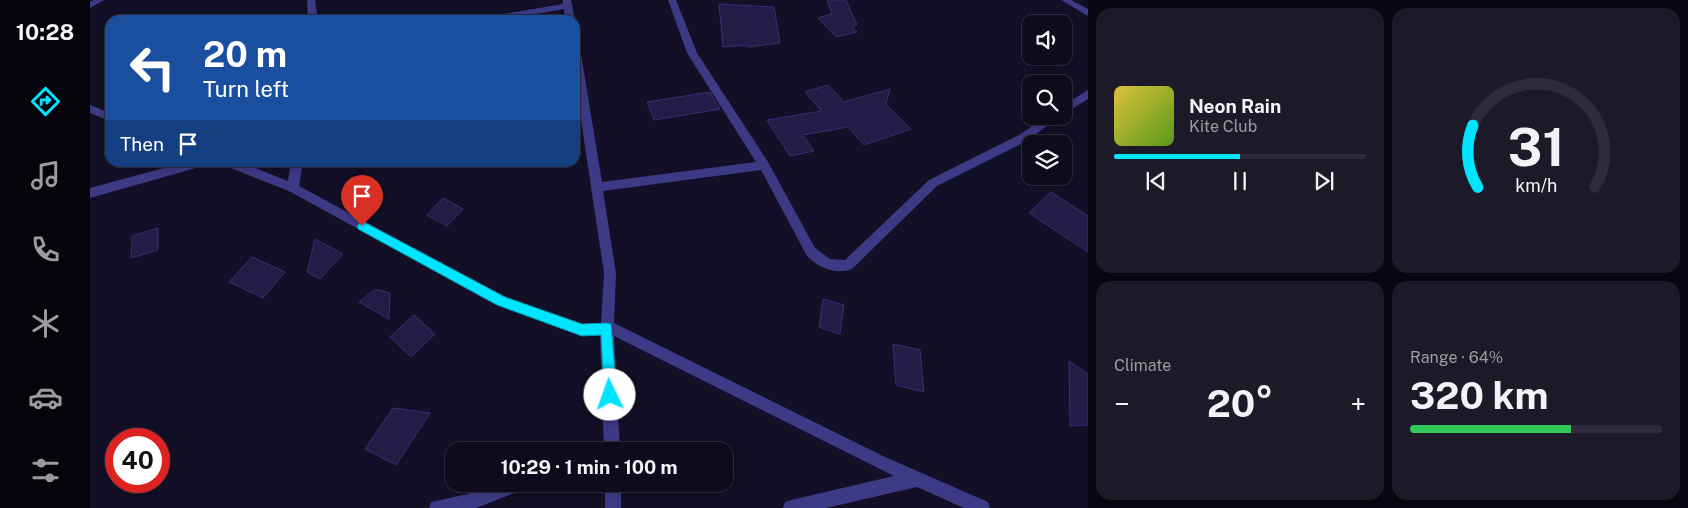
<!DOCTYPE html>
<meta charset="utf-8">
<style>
:root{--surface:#0e0b1c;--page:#1c1929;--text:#f1f3f6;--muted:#9b9ba3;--line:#2e2b3b;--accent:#00e5ff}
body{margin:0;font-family:"Public Sans",sans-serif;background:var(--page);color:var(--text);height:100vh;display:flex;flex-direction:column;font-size:19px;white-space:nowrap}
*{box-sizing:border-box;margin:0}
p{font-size:16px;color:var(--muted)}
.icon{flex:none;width:28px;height:28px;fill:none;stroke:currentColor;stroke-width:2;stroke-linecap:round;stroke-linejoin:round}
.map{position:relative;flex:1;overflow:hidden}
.side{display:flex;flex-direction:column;gap:8px;padding:8px;background:#08060f;width:600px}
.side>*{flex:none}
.banner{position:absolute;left:15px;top:15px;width:475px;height:152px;border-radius:15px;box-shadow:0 2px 8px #0003,0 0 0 1px var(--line);background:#1a4fa0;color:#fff;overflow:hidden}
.fabs{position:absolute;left:932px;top:15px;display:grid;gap:10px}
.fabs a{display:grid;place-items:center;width:50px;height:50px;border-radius:10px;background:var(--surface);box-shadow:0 2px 8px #0003,0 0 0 1px var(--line);font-size:25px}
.speed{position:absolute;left:15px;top:428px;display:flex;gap:10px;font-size:25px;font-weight:700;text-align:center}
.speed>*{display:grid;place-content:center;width:65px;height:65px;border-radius:50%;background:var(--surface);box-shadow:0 2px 8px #0003,0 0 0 1px var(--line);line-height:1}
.speed .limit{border:8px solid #d22;background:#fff;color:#111}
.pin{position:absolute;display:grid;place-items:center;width:42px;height:42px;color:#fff;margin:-51px -21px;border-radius:50% 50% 50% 0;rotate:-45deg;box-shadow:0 0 5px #0007}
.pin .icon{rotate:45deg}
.me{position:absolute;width:55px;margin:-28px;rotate:357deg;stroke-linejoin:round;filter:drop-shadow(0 0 4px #0008)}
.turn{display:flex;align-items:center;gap:18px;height:105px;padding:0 15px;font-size:22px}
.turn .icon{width:65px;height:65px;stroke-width:2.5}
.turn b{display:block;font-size:35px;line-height:42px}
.then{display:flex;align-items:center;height:48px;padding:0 15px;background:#0003;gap:10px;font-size:19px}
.big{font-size:38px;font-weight:700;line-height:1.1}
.side .card{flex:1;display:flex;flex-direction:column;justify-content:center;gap:8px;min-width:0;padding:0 18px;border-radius:15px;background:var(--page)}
.side .dial{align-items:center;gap:0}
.dial svg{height:130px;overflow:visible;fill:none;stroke:var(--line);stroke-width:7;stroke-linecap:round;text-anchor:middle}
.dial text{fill:var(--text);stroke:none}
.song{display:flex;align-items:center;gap:15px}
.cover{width:60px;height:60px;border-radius:8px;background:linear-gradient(135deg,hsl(50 70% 55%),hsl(90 70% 35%))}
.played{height:5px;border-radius:2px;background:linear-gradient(90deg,var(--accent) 50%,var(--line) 50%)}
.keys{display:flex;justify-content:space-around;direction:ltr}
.heat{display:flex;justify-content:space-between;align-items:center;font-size:28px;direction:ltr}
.charge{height:8px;border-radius:4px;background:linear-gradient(90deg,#34c759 64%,var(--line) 0)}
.side .tiles{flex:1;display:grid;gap:8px;grid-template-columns:repeat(2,1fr)}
.trip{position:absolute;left:355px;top:442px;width:288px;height:50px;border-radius:15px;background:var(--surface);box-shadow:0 2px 8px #0003,0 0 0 1px var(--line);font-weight:700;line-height:50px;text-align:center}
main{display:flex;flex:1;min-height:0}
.tabs{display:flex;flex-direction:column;width:90px;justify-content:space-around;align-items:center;background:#06040b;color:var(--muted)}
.tabs .icon{width:35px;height:35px}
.tabs .current{color:var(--accent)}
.tabs b{font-size:22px;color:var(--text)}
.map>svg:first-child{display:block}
.building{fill:#241b47;stroke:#3b2d73}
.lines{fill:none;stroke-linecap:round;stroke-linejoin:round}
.minor{fill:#3d3a85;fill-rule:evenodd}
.route{fill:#00e5ff;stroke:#0095a6}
</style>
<main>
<nav class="tabs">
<b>10:28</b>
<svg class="icon current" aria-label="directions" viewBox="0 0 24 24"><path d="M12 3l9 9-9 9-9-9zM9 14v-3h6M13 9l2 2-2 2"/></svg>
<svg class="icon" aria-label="music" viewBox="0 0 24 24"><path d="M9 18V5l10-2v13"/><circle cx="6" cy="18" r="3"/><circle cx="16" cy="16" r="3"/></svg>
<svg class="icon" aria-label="phone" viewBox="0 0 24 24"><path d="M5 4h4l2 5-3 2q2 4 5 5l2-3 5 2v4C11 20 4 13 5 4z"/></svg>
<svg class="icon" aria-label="climate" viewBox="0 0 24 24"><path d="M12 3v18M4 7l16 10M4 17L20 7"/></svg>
<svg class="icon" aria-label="car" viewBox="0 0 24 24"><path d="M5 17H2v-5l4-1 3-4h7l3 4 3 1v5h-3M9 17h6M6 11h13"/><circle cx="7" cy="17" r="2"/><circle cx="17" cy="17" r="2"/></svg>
<svg class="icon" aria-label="filters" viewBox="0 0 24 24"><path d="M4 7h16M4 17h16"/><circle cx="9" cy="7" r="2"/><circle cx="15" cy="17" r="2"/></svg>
</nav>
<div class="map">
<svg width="998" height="508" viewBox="0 0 998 508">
<rect width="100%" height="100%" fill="#130f26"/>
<g class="building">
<polygon points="737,0 756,0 767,25 762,26 767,32 746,37 728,18 742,14"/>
<polygon points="629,4 684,7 690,43 658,47 657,45 633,47"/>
<polygon points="738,85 754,102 800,89 796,104 821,129 774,145 758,127 713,135 724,151 700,156 677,120 732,111 715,92"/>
<polygon points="620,92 630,109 564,120 557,102"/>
<polygon points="961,192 998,216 998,252 939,213"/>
<polygon points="353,198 373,209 357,226 337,215"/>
<polygon points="68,228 68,250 41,258 42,236"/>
<polygon points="225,239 253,254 230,279 217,272"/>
<polygon points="162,257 195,272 173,298 139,282"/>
<polygon points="284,290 289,290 300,293 299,319 269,302"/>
<polygon points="733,299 754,305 750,334 729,327"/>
<polygon points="324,315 345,334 321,357 300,337"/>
<polygon points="803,344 830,350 834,392 806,385"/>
<polygon points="979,361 998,374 998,425 980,426"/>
<polygon points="303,408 340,413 306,465 275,449"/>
</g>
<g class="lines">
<g class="minor">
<polygon points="3,0 14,0 0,8 0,2"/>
<polygon points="217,0 225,0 228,20 218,20"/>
<polygon points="473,0 481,0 485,20 475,20 474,9 412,20 391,20 396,17 473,4"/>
<path d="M578,0h8l21,53 71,109 47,86 15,11 15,1 84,-80 90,-45 28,-19h13l-33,25 -90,45 -85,83c-17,6 -33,-1 -45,-13l-46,-86 -158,21 13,82 -2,50 271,134 103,45 2,6h-26l-47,-21 -91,21h-43l2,-6 6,-2 103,-24 -280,-140 6,115h-16l-4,-115h-18l-86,-31 -207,-114 -66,-26 -1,-3h18l48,19 3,-19h12l-4,24 206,111 77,27 19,-1 3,-50 -29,-193v-35l5,3 22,134 154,-20 -69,-109z"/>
<polygon points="971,0 981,0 998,9 998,16"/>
<polygon points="998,90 998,99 974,114 974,105"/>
<polygon points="0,105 20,113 20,121 0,113"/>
<polygon points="96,162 118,162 113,166 0,198 0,188"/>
<polygon points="408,484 434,484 432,490 386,508 339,508 341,502 378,494"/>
<rect x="515" y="484" width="16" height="24"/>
</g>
</g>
<polygon class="route" points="272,221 415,297 492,324 517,323 521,324 527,395 525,400 520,402 516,400 514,395 511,335 492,336 407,305 268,229 267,226"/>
</svg>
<div class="fabs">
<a><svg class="icon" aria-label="sound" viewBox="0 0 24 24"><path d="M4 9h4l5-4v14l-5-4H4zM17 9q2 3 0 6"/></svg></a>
<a><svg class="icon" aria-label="search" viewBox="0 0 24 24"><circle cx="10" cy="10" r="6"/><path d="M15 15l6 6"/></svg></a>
<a><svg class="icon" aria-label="layers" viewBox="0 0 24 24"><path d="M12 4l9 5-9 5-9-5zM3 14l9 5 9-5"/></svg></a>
</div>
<div class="speed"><div class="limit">40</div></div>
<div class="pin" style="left:272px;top:226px;background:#d93025"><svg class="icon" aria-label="arrive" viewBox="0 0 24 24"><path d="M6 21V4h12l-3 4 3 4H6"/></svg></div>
<svg class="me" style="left:520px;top:395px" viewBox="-20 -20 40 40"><circle r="19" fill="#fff"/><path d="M0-13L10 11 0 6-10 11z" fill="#00e5ff"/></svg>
<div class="trip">10:29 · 1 min · 100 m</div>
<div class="banner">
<div class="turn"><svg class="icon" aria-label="left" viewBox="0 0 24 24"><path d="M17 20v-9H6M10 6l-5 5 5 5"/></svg><div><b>20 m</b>Turn left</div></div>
<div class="then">Then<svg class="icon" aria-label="arrive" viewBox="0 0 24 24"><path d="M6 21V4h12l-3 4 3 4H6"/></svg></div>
</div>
</div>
<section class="side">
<div class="tiles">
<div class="card">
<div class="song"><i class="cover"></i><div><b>Neon Rain</b><p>Kite Club</p></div></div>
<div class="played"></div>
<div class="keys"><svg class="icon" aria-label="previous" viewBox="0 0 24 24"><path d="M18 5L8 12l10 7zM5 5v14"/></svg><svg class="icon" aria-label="pause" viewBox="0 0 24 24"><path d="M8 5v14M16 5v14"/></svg><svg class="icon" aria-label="next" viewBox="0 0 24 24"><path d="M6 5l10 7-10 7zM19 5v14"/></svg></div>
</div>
<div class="card dial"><svg viewBox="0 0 100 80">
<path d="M14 69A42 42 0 1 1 86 69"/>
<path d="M14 69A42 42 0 0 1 11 31" stroke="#00e5ff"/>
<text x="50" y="56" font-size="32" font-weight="700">31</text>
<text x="50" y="72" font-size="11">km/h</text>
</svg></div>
<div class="card"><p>Climate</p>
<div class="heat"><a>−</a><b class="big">20°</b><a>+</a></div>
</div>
<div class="card"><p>Range · 64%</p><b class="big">320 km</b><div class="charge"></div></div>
</div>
</section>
</main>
